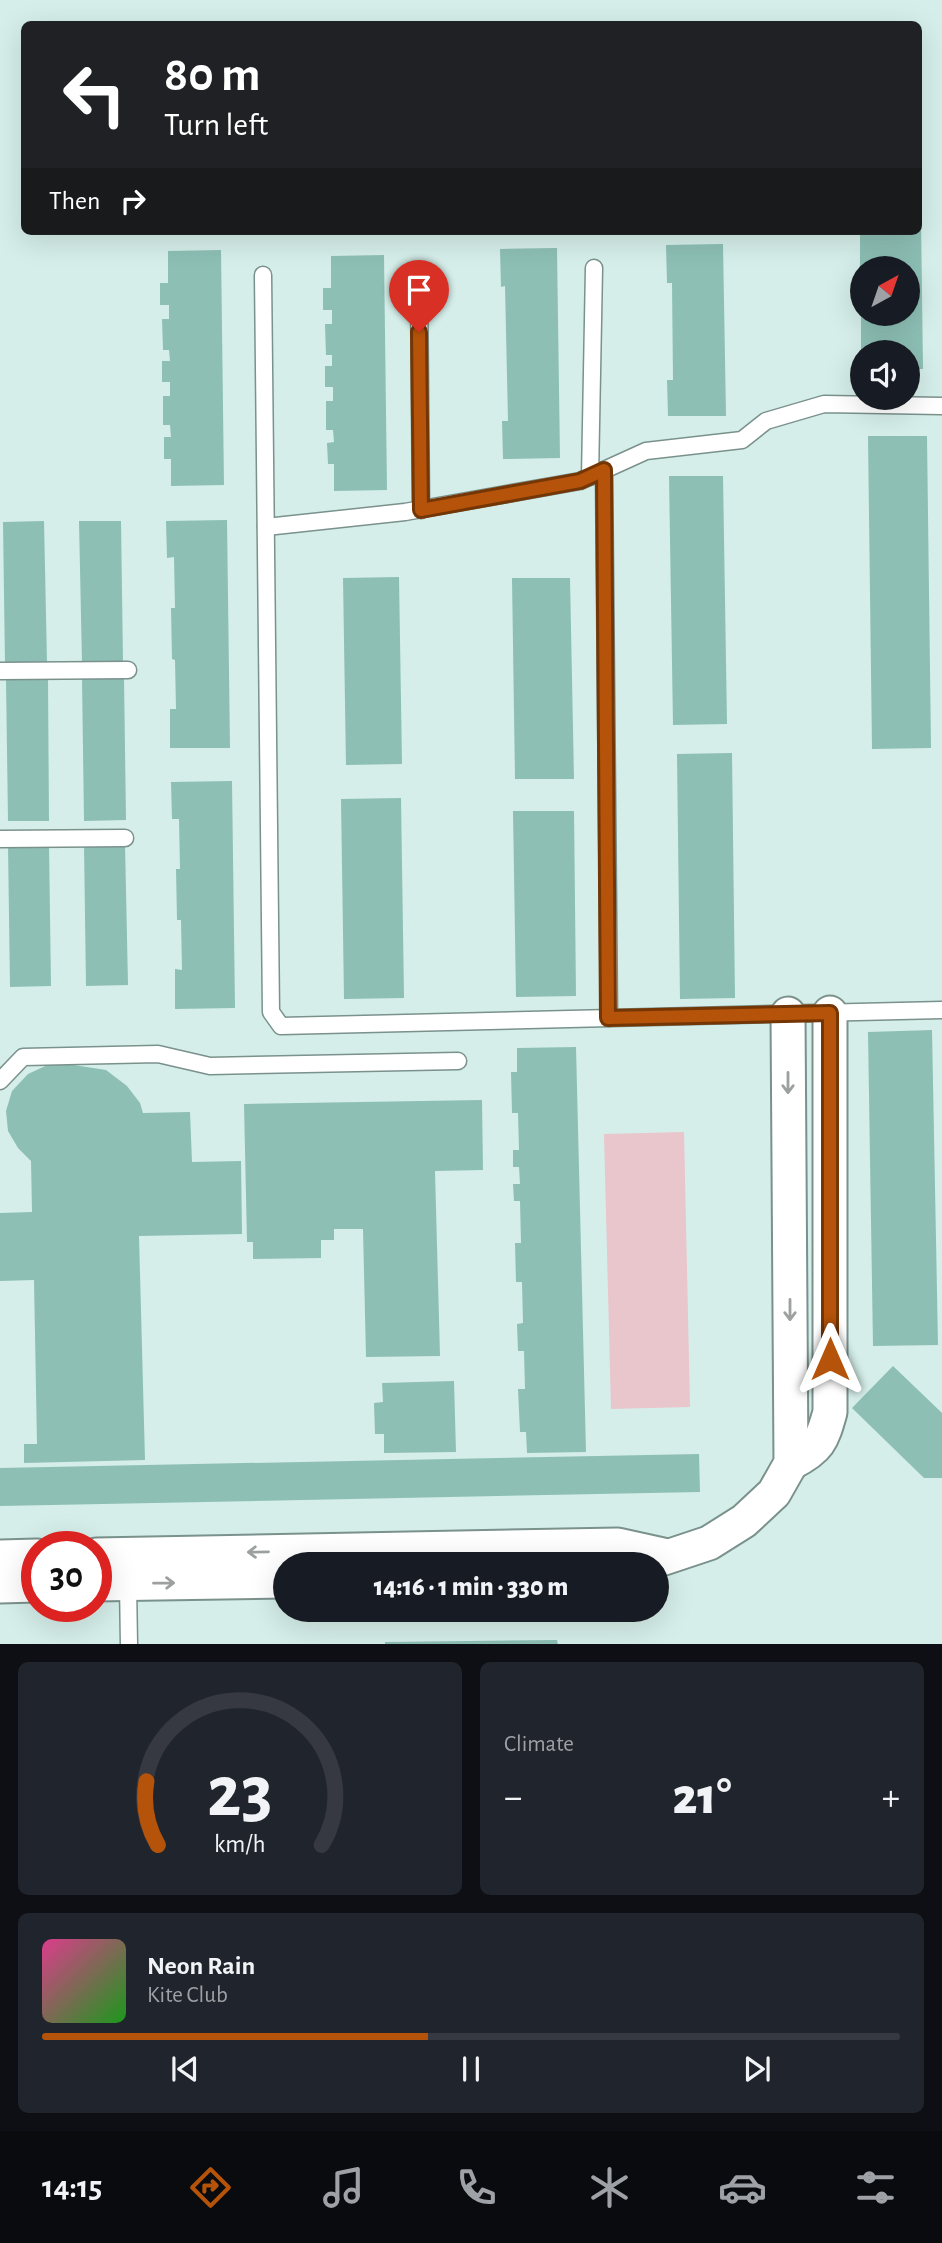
<!DOCTYPE html>
<meta charset="utf-8">
<style>
:root{--surface:#171b24;--page:#20242c;--text:#f1f3f6;--muted:#9ea1a6;--line:#363941;--accent:#b45309}
body{margin:0;font-family:"Alegreya Sans",sans-serif;background:var(--page);color:var(--text);height:100vh;display:flex;flex-direction:column;font-size:26px;white-space:nowrap}
*{box-sizing:border-box;margin:0}
p{font-size:23px;color:var(--muted)}
.icon{flex:none;width:38px;height:38px;fill:none;stroke:currentColor;stroke-width:2;stroke-linecap:round;stroke-linejoin:round}
.map{position:relative;height:1644px;overflow:hidden}
.side{display:flex;flex-direction:column;gap:18px;padding:18px;background:#0d0f14;flex:1}
.side>*{flex:none}
.top-card{position:absolute;left:21px;top:21px;width:901px;height:214px;border-radius:10px;box-shadow:0 7px 28px #0002;background:#202124;color:#fff;overflow:hidden}
.needle{width:46px;rotate:40deg}
.controls{position:absolute;left:850px;top:256px;display:grid;gap:14px}
.controls a{display:grid;place-items:center;width:70px;height:70px;border-radius:50%;background:var(--surface);box-shadow:0 7px 28px #0002;font-size:35px}
.speed{position:absolute;left:21px;top:1531px;display:flex;gap:14px;font-size:35px;font-weight:700;text-align:center}
.speed>*{display:grid;place-content:center;width:91px;height:91px;border-radius:50%;background:var(--surface);box-shadow:0 7px 28px #0002;line-height:1}
.speed .limit{border:10px solid #d22;background:#fff;color:#111}
.pin{position:absolute;display:grid;place-items:center;width:60px;height:60px;color:#fff;margin:-72px -30px;border-radius:50% 50% 50% 0;rotate:-45deg;box-shadow:0 0 7px #0007}
.pin .icon{rotate:45deg}
.me{position:absolute;width:77px;margin:-38px;rotate:0deg;stroke-linejoin:round;filter:drop-shadow(0 0 5px #0008)}
.turn{display:flex;align-items:center;gap:24px;height:147px;padding:0 28px;font-size:32px}
.turn .icon{width:91px;height:91px;stroke-width:2.5}
.turn b{display:block;font-size:49px;line-height:60px}
.then{display:flex;align-items:center;height:66px;padding:0 28px;background:#0003;gap:14px;font-size:26px}
.big{font-size:52px;font-weight:800;line-height:1.1}
.side .tile{flex:1;display:flex;flex-direction:column;justify-content:center;gap:10px;min-width:0;padding:0 24px;border-radius:10px;background:var(--page)}
.side .dial{align-items:center;gap:0}
.dial svg{height:182px;overflow:visible;fill:none;stroke:var(--line);stroke-width:7;stroke-linecap:round;text-anchor:middle}
.dial text{fill:var(--text);stroke:none}
.song{display:flex;align-items:center;gap:21px}
.cover{width:84px;height:84px;border-radius:10px;background:linear-gradient(135deg,hsl(330 70% 55%),hsl(120 70% 35%))}
.played{height:7px;border-radius:4px;background:linear-gradient(90deg,var(--accent) 45%,var(--line) 45%)}
.keys{display:flex;justify-content:space-around;direction:ltr}
.heat{display:flex;justify-content:space-between;align-items:center;font-size:38px;direction:ltr}
.side .tiles{flex:1;display:grid;gap:18px;grid-template-columns:1fr 1fr}
.tile:last-child{grid-column:span 2}
.trip{position:absolute;left:273px;top:1552px;width:396px;height:70px;border-radius:35px;background:var(--surface);box-shadow:0 7px 28px #0002;font-weight:800;line-height:70px;text-align:center}
.dock{display:flex;height:112px;justify-content:space-around;align-items:center;background:#090b0e;color:var(--muted)}
.dock .icon{width:49px;height:49px}
.dock .selected{color:var(--accent)}
.dock b{font-size:32px;color:var(--text)}
.map>svg:first-child{display:block}
.green{fill:#e9c5cc}
.building{fill:#8dbfb5}
.lines{fill:none;stroke-linecap:round;stroke-linejoin:round}
.lane-casing{stroke:#7a918c;stroke-width:19}
.street-casing{stroke:#7a918c;stroke-width:37}
.lane{stroke:#fff;stroke-width:16}
.street{stroke:#fff;stroke-width:33}
.oneway{stroke:#9ca09f}
.route-casing{stroke:#753606;stroke-width:18}
.route{stroke:#b45309;stroke-width:12}
</style>
<div class="map">
<svg width="942" height="1645" viewBox="0 0 942 1645">
<rect width="100%" height="100%" fill="#d5eee9"/>
<polygon class="green" points="684,1132 690,1407 611,1409 604,1134"/>
<g class="building">
<polygon points="919,218 921,218 923,369 908,369 908,352 861,352 861,313 908,313 908,268 863,268 863,277 860,277 860,231 919,231"/>
<polygon points="723,244 726,416 668,416 667,380 673,380 672,283 667,283 666,245"/>
<polygon points="557,248 560,458 503,459 502,421 508,421 505,286 501,287 500,249"/>
<polygon points="221,250 224,485 171,486 171,459 164,459 164,437 171,437 170,425 163,425 163,396 170,396 170,382 162,382 162,361 170,361 169,350 163,350 162,319 169,319 169,305 160,305 160,283 168,283 168,251"/>
<polygon points="384,255 387,490 334,491 334,464 328,464 327,443 334,442 333,430 326,430 326,401 333,401 333,387 325,387 325,366 332,366 332,355 326,355 325,324 332,324 332,310 323,310 323,288 331,288 331,256"/>
<polygon points="868,436 927,436 931,748 872,749"/>
<polygon points="669,476 723,476 727,724 673,725"/>
<polygon points="227,520 230,748 170,748 170,709 176,709 175,660 172,659 171,608 175,608 174,557 167,558 166,521"/>
<polygon points="44,521 47,663 5,664 3,522"/>
<polygon points="79,521 121,521 123,663 82,663"/>
<polygon points="399,577 402,764 346,765 343,578"/>
<polygon points="512,578 570,578 574,779 515,779"/>
<polygon points="82,678 124,678 126,820 84,821"/>
<polygon points="6,679 48,679 49,821 8,821"/>
<polygon points="732,753 735,998 680,999 677,754"/>
<polygon points="232,781 235,1008 175,1009 175,969 182,970 181,920 177,920 176,869 180,869 179,819 172,819 171,782"/>
<polygon points="401,798 404,998 344,999 341,799"/>
<polygon points="513,811 574,811 576,996 516,997"/>
<polygon points="84,844 125,844 128,985 86,986"/>
<polygon points="8,845 49,845 51,986 10,987"/>
<polygon points="932,1030 938,1345 873,1346 868,1032"/>
<polygon points="576,1047 586,1452 527,1453 526,1432 520,1432 518,1389 525,1389 524,1351 518,1351 517,1324 523,1323 522,1282 516,1282 515,1243 521,1243 520,1201 514,1201 513,1184 520,1184 519,1167 513,1167 513,1150 519,1150 518,1113 512,1113 511,1072 517,1072 517,1048"/>
<polygon points="54,1062 106,1070 127,1086 140,1103 143,1113 190,1112 192,1162 241,1161 242,1234 139,1236 145,1460 24,1463 24,1444 37,1444 34,1280 0,1281 0,1213 32,1212 31,1161 18,1148 8,1131 6,1111 12,1091 28,1074"/>
<polygon points="482,1100 483,1170 435,1171 440,1356 366,1357 363,1229 334,1229 334,1240 321,1240 321,1258 253,1259 253,1242 247,1242 244,1104"/>
<polygon points="893,1366 942,1413 942,1478 924,1478 852,1408"/>
<polygon points="454,1381 456,1452 384,1453 384,1434 375,1434 374,1403 383,1402 382,1383"/>
<polygon points="699,1454 700,1492 0,1506 0,1468"/>
<polygon points="557,1640 558,1645 385,1645 385,1642"/>
</g>
<g class="lines">
<defs>
<g id="lane">
<polyline points="263,275 271,1012 281,1026 942,1010"/>
<polyline points="419,282 421,510"/>
<polyline points="604,470 609,1018"/>
<polyline points="590,477 594,268"/>
<polyline points="266,527 405,512 580,481 646,451 742,440 766,421 824,404 942,406"/>
<polyline points="0,671 128,670"/>
<polyline points="0,839 125,838"/>
<polyline points="0,1081 23,1057 158,1054 210,1066 458,1061"/>
<polyline points="128,1584 129,1645"/>
</g>
<g id="street">
<path d="M791,1463c28,-14 31,-22 39,-51v-399"/>
<polyline points="96,1555 618,1545 668,1556"/>
<polyline points="0,1557 37,1556"/>
<polyline points="646,1564 709,1543 744,1521 774,1493 791,1463 788,1014"/>
<polyline points="96,1584 285,1581"/>
<polyline points="0,1586 37,1585"/>
</g>
</defs>
<use href="#lane" class="lane-casing"/>
<use href="#street" class="street-casing"/>
<use href="#lane" class="lane"/>
<use href="#street" class="street"/>
</g>
<defs><path id="oneway-shaft" d="M-6 0H5M1.5-3L5.5 0L1.5 3" fill="none" stroke-width="1.6" stroke-linecap="round" stroke-linejoin="round" transform="scale(1.75)"/></defs>
<g class="oneway">
<use href="#oneway-shaft" transform="translate(788 1083) rotate(90)"/>
<use href="#oneway-shaft" transform="translate(790 1310) rotate(90)"/>
<use href="#oneway-shaft" transform="translate(258 1552) rotate(179)"/>
<use href="#oneway-shaft" transform="translate(164 1583) rotate(-1)"/>
</g>
<g class="lines">
<defs>
<polyline id="route" points="419,332 421,510 580,481 604,470 608,1018 830,1013 830,1359"/>
</defs>
<use href="#route" class="route-casing"/>
<use href="#route" class="route"/>
</g>
</svg>
<div class="controls">
<a><svg class="needle" viewBox="-14 -14 28 28"><path d="M0-13l5 13h-10z" fill="#e53935"/><path d="M0 13l5-13h-10z" fill="#9ea1a6"/></svg></a>
<a><svg class="icon" aria-label="sound" viewBox="0 0 24 24"><path d="M4 9h4l5-4v14l-5-4H4zM17 9q2 3 0 6"/></svg></a>
</div>
<div class="speed"><div class="limit">30</div></div>
<div class="pin" style="left:419px;top:332px;background:#d93025"><svg class="icon" aria-label="arrive" viewBox="0 0 24 24"><path d="M6 21V4h12l-3 4 3 4H6"/></svg></div>
<svg class="me" style="left:830px;top:1359px" viewBox="-20 -20 40 40"><path d="M0-17L14 15 0 8-14 15z" fill="#b45309" stroke="#fff" stroke-width="4"/></svg>
<div class="trip">14:16 · 1 min · 330 m</div>
<div class="top-card">
<div class="turn"><svg class="icon" aria-label="left" viewBox="0 0 24 24"><path d="M17 20v-9H6M10 6l-5 5 5 5"/></svg><div><b>80 m</b>Turn left</div></div>
<div class="then">Then<svg class="icon" aria-label="right" viewBox="0 0 24 24"><path d="M7 20v-9h11M14 6l5 5-5 5"/></svg></div>
</div>
</div>
<section class="side">
<div class="tiles">
<div class="tile dial"><svg viewBox="0 0 100 80">
<path d="M14 69A42 42 0 1 1 86 69"/>
<path d="M14 69A42 42 0 0 1 9 41" stroke="#b45309"/>
<text x="50" y="56" font-size="32" font-weight="700">23</text>
<text x="50" y="72" font-size="11">km/h</text>
</svg></div>
<div class="tile"><p>Climate</p>
<div class="heat"><a>−</a><b class="big">21°</b><a>+</a></div>
</div>
<div class="tile">
<div class="song"><i class="cover"></i><div><b>Neon Rain</b><p>Kite Club</p></div></div>
<div class="played"></div>
<div class="keys"><svg class="icon" aria-label="previous" viewBox="0 0 24 24"><path d="M18 5L8 12l10 7zM5 5v14"/></svg><svg class="icon" aria-label="pause" viewBox="0 0 24 24"><path d="M8 5v14M16 5v14"/></svg><svg class="icon" aria-label="next" viewBox="0 0 24 24"><path d="M6 5l10 7-10 7zM19 5v14"/></svg></div>
</div>
</div>
</section>
<nav class="dock">
<b>14:15</b>
<svg class="icon selected" aria-label="directions" viewBox="0 0 24 24"><path d="M12 3l9 9-9 9-9-9zM9 14v-3h6M13 9l2 2-2 2"/></svg>
<svg class="icon" aria-label="music" viewBox="0 0 24 24"><path d="M9 18V5l10-2v13"/><circle cx="6" cy="18" r="3"/><circle cx="16" cy="16" r="3"/></svg>
<svg class="icon" aria-label="phone" viewBox="0 0 24 24"><path d="M5 4h4l2 5-3 2q2 4 5 5l2-3 5 2v4C11 20 4 13 5 4z"/></svg>
<svg class="icon" aria-label="climate" viewBox="0 0 24 24"><path d="M12 3v18M4 7l16 10M4 17L20 7"/></svg>
<svg class="icon" aria-label="car" viewBox="0 0 24 24"><path d="M5 17H2v-5l4-1 3-4h7l3 4 3 1v5h-3M9 17h6M6 11h13"/><circle cx="7" cy="17" r="2"/><circle cx="17" cy="17" r="2"/></svg>
<svg class="icon" aria-label="filters" viewBox="0 0 24 24"><path d="M4 7h16M4 17h16"/><circle cx="9" cy="7" r="2"/><circle cx="15" cy="17" r="2"/></svg>
</nav>
